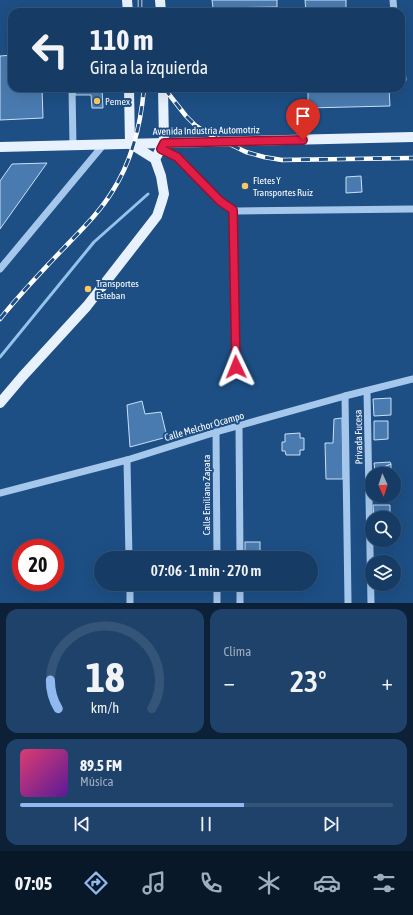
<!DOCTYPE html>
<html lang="es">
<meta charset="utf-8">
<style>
:root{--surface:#163b64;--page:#1f426a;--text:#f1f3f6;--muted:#9eadbf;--line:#355578;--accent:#90b9f0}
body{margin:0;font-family:"Asap Condensed",sans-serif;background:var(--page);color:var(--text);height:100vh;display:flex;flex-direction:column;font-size:15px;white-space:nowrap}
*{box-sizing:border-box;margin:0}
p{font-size:13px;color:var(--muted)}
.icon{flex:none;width:22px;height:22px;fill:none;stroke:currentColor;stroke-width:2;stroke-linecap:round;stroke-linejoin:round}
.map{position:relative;height:603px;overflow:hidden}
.details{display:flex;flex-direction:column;gap:6px;padding:6px;background:#0c2037;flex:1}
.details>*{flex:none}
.banner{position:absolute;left:8px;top:8px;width:397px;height:84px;border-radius:12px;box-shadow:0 4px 16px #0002,0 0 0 1px var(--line);background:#163b64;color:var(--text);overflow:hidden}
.needle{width:26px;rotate:177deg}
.controls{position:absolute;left:365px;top:467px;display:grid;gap:8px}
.controls a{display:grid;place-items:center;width:36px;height:36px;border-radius:50%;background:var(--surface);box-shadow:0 4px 16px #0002,0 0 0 1px var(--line);font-size:20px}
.speed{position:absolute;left:12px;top:539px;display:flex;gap:8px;font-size:20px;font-weight:700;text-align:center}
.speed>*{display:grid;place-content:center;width:52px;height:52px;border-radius:50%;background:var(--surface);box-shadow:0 4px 16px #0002,0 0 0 1px var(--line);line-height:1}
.speed .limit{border:6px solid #d22;background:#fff;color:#111}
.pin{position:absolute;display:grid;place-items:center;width:34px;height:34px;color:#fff;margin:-41px -17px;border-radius:50% 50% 50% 0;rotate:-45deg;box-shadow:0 0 4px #0007}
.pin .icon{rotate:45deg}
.me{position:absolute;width:44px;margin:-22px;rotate:358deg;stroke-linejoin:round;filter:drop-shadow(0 0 3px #0008)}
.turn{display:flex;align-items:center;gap:14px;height:84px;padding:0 16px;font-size:18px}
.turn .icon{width:52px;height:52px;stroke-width:2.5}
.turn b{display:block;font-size:28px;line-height:34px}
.big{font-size:30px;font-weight:600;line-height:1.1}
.details .widget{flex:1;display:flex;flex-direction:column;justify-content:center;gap:6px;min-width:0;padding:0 14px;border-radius:12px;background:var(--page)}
.details .dial{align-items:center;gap:0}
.dial svg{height:104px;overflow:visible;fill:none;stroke:var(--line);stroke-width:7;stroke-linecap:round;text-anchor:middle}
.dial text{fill:var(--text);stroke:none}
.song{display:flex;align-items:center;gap:12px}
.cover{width:48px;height:48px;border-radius:6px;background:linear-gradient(135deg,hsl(340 70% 55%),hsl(270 70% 35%))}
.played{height:4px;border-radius:2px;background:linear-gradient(90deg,var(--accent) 60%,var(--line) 60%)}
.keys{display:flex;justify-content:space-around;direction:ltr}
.heat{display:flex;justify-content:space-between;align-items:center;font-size:22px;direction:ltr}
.details .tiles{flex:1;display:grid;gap:6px;grid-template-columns:1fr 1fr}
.widget:last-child{grid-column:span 2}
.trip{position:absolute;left:94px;top:551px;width:224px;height:40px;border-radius:20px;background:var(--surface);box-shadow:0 4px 16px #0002,0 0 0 1px var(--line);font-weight:600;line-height:40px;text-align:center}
.tabs{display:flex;height:64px;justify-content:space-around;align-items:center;background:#091828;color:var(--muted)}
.tabs .icon{width:28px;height:28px}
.tabs .selected{color:var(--accent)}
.tabs b{font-size:18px;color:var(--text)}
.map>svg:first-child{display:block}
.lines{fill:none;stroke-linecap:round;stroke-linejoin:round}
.stream{stroke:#97c2ed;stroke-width:3}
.building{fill:#4a7bb0;stroke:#c9e0f8}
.minor{stroke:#a4c7eb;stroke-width:7}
.major{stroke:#e8f2fe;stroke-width:10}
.rail-casing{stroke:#fff;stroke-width:4.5}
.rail{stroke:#1d4f85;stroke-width:3;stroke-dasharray:9;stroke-linecap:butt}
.route-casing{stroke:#92132f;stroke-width:10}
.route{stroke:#e11d48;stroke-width:7}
.poi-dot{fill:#fbc862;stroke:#1d4f85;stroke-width:1.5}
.labels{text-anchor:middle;stroke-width:4;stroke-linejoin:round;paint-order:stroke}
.poi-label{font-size:10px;fill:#fff;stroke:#1d4f85;text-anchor:start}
.street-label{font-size:10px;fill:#fff;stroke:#1d4f85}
</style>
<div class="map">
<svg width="413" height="603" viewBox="0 0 413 603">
<rect width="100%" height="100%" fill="#1d4f85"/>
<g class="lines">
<polyline class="stream" points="0,357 94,242 148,194"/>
</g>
<g class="building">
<polygon points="212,0 277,0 277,7 213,8"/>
<polygon points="305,0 346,0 346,12 306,12"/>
<polygon points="12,55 12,88 42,88 43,118 0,120 0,56"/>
<polygon points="75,88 102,88 103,108 92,108 91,95 75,95"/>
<polygon points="308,88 389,88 390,106 308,108"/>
<polygon points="47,163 0,229 0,181 12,164"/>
<polygon points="361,176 362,192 346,193 346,177"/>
<polygon points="391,398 391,415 374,416 373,399"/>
<polygon points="142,401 145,414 161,412 167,437 130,447 127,405"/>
<polygon points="342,418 343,479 326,479 325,443 333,443 334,419"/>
<polygon points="374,421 388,421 388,439 374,440"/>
<polygon points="300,433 300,438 304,438 304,450 300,450 300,455 286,455 285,451 282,451 282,442 285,442 285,434"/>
<polygon points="390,462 391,464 375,471 374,463"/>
<polygon points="391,464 391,474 374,474 375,471"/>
<polygon points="373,505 390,505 390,518 374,518"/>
<rect x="245" y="542" width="15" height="16"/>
</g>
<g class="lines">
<g class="minor">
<polyline points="393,0 394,12"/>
<polyline points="401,66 403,79"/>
<polyline points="72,88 73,145"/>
<path d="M161,149c6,2 12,4 17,8 18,14 36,48 59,54l176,-2"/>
<polyline points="233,210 236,367"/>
<polyline points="0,269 104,144"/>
<polyline points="367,391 371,603"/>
<polyline points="345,396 348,603"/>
<polyline points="239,426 240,558"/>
<polyline points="216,432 217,558"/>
<polyline points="127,460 129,558"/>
<polyline points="0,493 127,460 216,432 345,396 413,379"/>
<polyline points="130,584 130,603"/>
<polyline points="217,584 217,603"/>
<polyline points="240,584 240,603"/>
</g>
<g class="major">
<polyline points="127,0 128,12"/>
<polyline points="160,0 161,12"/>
<polyline points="129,88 130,144"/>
<polyline points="0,147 413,137"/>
<polyline points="155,159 164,143 163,88"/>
<polyline points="0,403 22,377 87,306 157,216 162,201 164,194 161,176 155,159 131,144"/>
</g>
<defs>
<g id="rail">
<polyline points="140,0 140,12"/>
<polyline points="164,88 186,116 195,125 207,133 246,152 264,157 282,160 413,158"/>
<path d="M0,319c20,-25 41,-47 63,-70 17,-18 36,-36 49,-57 20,-31 29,-69 32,-104"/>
</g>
</defs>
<use href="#rail" class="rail-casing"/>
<use href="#rail" class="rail"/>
</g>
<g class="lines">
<defs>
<polyline id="route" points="236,367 233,210 220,201 177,157 161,149 164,143 303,140"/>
</defs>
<use href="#route" class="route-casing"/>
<use href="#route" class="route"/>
</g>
<g class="poi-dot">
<circle cx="97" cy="101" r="4"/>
<circle cx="245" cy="186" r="4"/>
<circle cx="88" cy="289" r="4"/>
</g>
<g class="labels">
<g class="poi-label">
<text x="105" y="105">Pemex</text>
<text x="253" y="184">Fletes Y<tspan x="253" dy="12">Transportes Ruiz</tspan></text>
<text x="96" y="287">Transportes<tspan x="96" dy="12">Esteban</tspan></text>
</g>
<g class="street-label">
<text transform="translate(206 130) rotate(-1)" y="4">Avenida Industria Automotriz</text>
<text transform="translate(204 426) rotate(-16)" y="4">Calle Melchor Ocampo</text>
<text transform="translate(358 437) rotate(-91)" y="4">Privada Fucesa</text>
<text transform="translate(206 495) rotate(-90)" y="4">Calle Emiliano Zapata</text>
</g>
</g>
</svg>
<div class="controls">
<a><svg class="needle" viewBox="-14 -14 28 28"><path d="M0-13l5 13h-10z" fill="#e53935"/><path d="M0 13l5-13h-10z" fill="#9eadbf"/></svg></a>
<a><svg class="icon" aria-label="search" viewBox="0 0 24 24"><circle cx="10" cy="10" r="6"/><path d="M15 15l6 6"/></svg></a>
<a><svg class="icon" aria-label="layers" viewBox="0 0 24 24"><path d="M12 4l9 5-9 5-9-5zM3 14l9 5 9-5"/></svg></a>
</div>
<div class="speed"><div class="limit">20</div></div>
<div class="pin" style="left:303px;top:140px;background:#d93025"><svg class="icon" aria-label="arrive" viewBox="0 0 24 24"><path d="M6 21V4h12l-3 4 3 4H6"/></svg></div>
<svg class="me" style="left:236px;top:367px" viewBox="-20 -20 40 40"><path d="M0-17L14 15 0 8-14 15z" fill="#e11d48" stroke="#fff" stroke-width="4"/></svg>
<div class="trip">07:06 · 1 min · 270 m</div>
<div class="banner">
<div class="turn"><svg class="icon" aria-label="left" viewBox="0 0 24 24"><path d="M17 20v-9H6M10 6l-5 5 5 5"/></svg><div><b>110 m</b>Gira a la izquierda</div></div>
</div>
</div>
<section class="details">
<div class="tiles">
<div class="widget dial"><svg viewBox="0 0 100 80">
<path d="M14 69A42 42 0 1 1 86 69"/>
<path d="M14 69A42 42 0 0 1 8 47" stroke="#90b9f0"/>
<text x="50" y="56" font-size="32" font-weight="700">18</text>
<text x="50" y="72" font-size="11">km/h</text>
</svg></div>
<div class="widget"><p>Clima</p>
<div class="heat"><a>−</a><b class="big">23°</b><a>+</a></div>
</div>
<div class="widget">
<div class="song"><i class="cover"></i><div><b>89.5 FM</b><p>Música</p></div></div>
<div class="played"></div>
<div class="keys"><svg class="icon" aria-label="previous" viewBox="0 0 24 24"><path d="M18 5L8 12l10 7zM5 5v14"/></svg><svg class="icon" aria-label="pause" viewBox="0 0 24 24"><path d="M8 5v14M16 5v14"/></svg><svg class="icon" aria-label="next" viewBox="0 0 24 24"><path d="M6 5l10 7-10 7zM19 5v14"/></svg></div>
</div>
</div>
</section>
<nav class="tabs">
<b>07:05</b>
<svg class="icon selected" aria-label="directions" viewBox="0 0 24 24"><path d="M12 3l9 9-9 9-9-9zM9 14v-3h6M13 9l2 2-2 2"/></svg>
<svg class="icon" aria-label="music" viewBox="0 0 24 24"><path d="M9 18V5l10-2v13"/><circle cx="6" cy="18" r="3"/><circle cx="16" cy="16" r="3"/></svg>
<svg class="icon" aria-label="phone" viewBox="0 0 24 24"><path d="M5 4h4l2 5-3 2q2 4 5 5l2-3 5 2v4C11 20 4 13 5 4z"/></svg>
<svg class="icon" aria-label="climate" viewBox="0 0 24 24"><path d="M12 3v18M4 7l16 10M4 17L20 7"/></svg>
<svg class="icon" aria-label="car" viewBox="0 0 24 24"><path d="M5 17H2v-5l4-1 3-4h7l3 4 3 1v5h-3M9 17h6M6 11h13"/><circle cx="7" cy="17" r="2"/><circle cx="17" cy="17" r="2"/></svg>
<svg class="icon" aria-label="filters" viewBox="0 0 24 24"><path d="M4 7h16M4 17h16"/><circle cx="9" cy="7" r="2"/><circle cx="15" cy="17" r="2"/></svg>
</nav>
